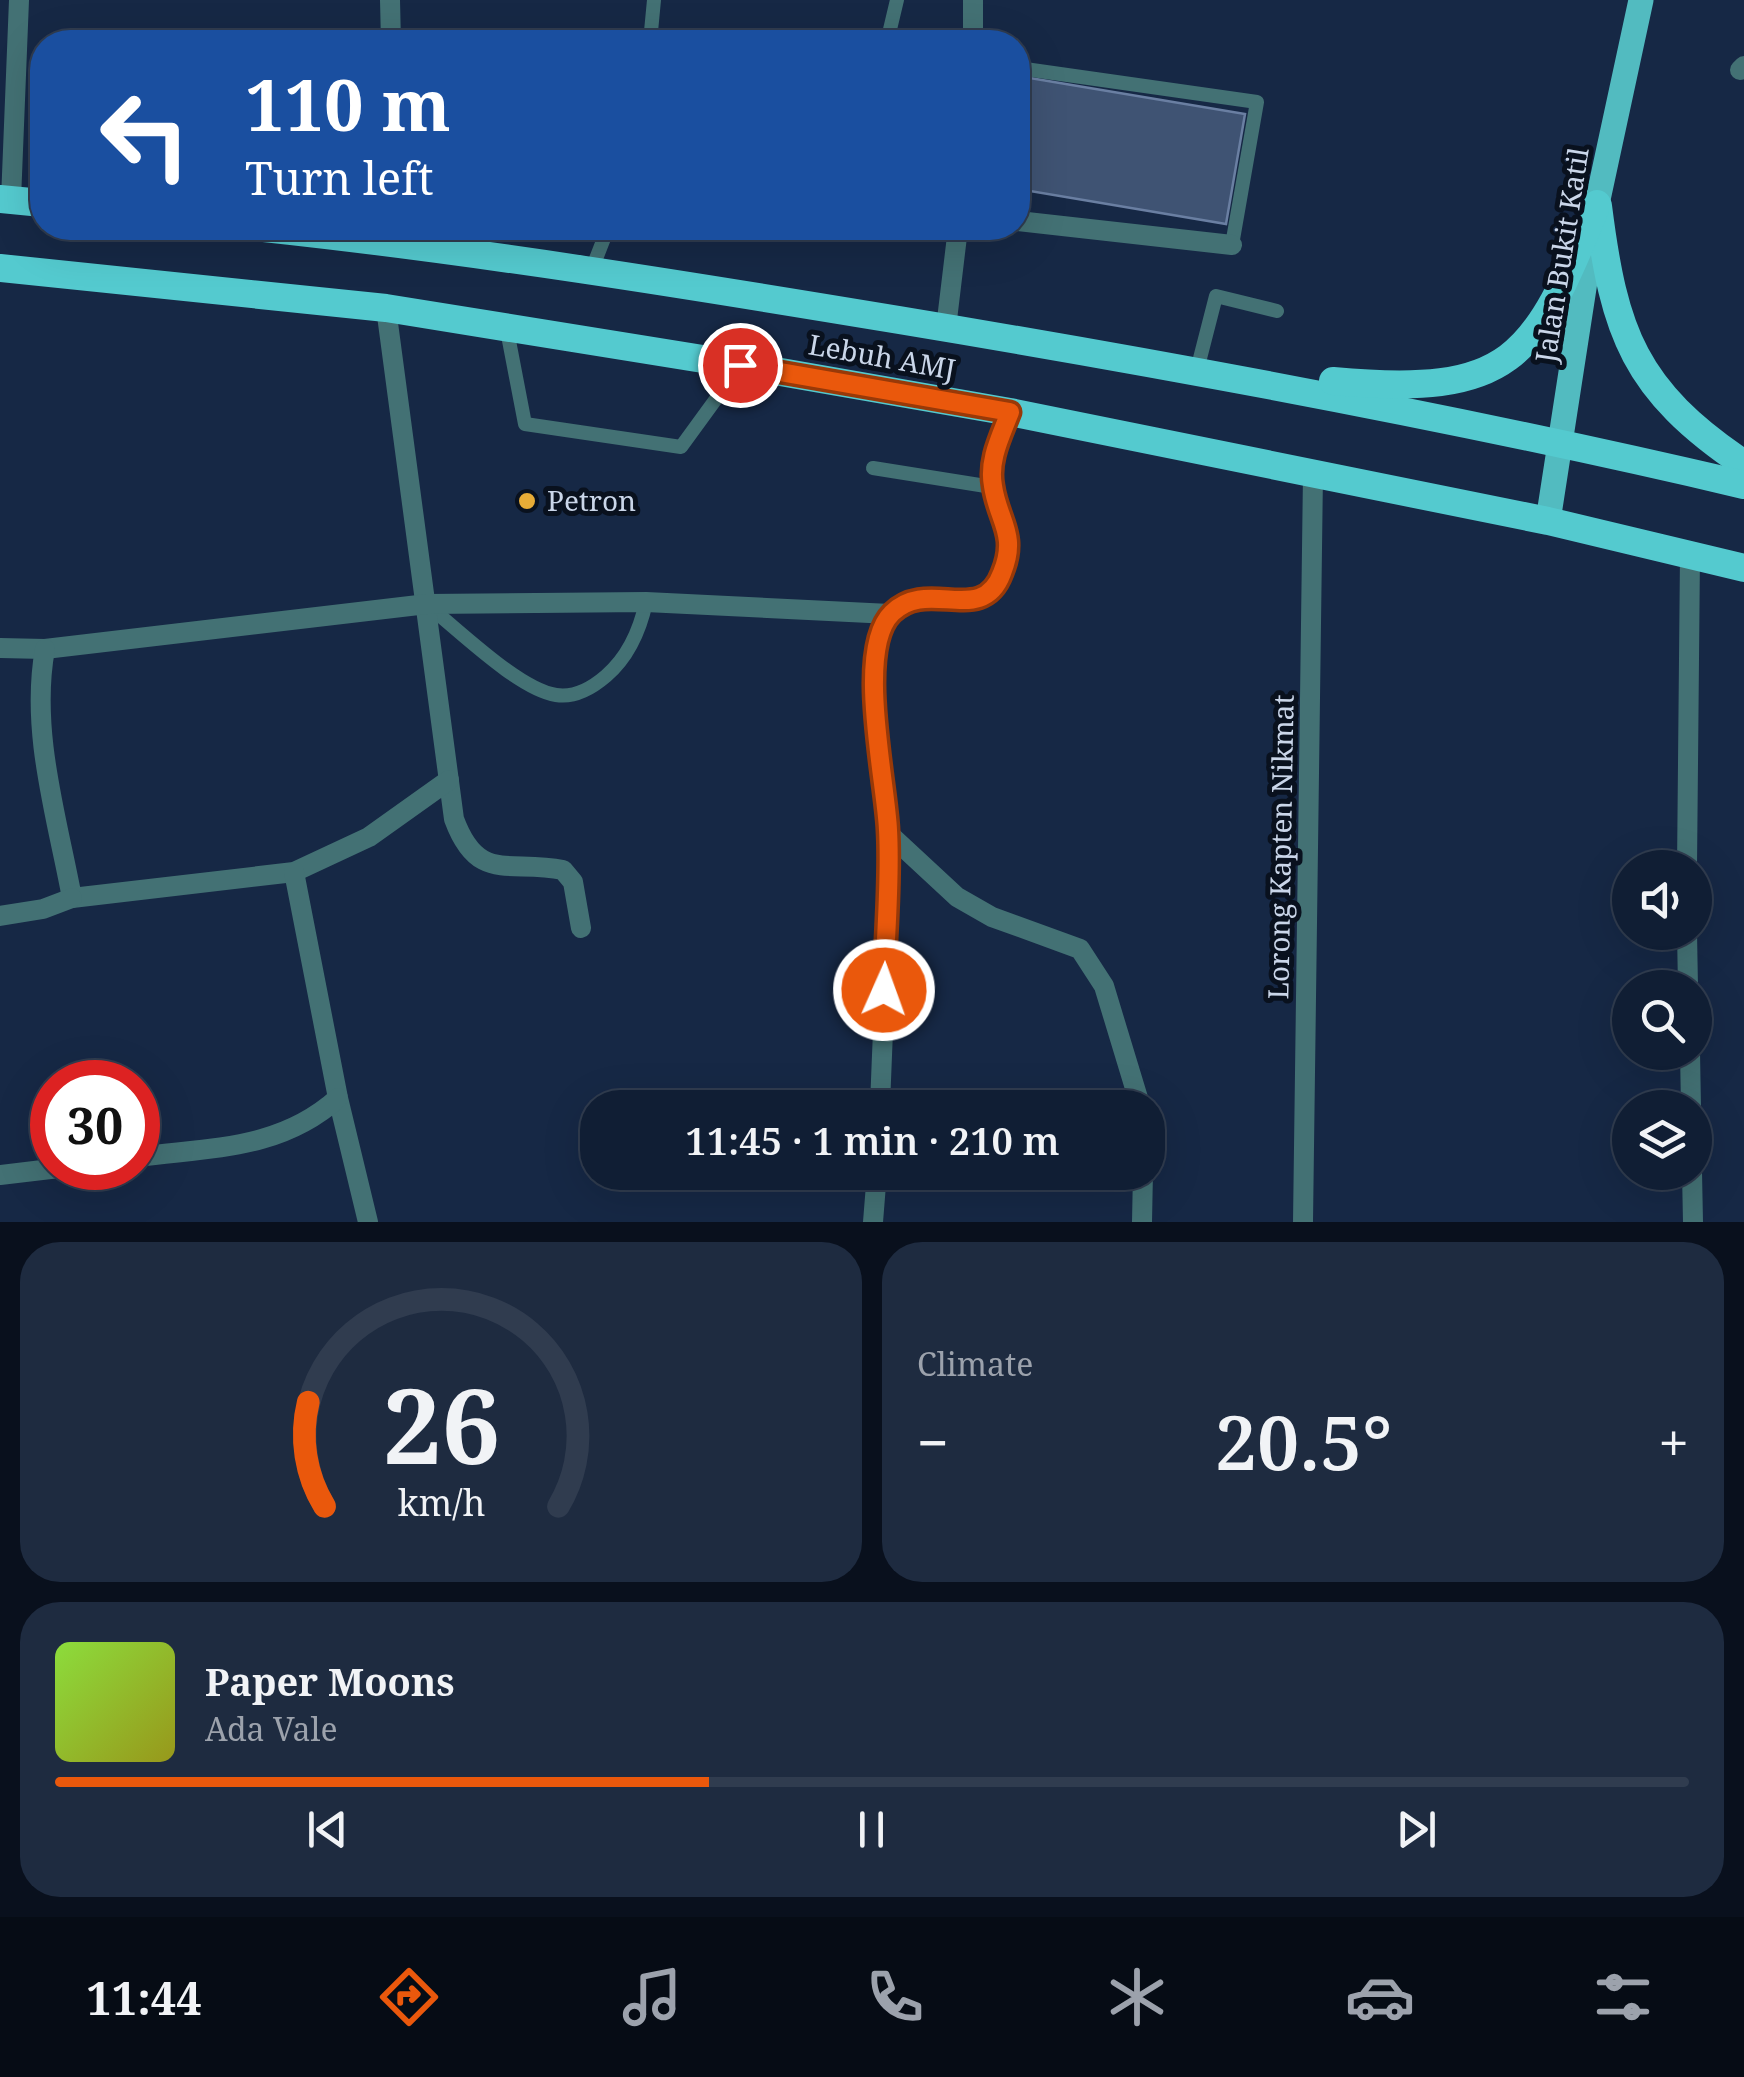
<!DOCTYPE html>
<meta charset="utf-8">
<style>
:root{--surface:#101e34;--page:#1e2b40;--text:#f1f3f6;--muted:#9ca2ac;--line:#303c4f;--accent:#ea580c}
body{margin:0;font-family:"Noto Serif",serif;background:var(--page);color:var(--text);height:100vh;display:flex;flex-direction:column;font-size:38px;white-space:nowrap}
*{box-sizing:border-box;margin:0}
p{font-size:32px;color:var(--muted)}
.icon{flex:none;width:55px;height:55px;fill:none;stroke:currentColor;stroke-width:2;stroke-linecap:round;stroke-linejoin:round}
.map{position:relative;height:1222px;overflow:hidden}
.details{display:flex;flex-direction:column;gap:20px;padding:20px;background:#09101d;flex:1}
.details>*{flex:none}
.guide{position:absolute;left:30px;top:30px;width:1000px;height:210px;border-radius:40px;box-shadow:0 10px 40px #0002,0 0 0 2px var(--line);background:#1a4fa0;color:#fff;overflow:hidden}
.buttons{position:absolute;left:1612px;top:850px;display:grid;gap:20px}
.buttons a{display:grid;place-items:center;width:100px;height:100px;border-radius:50%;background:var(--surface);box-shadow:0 10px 40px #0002,0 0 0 2px var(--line);font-size:50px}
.speed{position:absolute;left:30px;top:1060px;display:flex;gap:20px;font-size:50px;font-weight:700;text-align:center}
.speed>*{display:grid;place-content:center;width:130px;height:130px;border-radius:50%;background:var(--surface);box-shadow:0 10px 40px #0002,0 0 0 2px var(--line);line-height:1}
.speed .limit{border:15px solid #d22;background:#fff;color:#111}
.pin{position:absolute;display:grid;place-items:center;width:85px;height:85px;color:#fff;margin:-42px;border:5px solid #fff;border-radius:50%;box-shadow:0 2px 10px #0007}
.me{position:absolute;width:110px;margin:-55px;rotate:2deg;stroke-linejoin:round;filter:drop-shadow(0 0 8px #0008)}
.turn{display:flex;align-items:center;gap:35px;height:210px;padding:0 50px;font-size:45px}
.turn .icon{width:130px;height:130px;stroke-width:2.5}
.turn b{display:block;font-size:70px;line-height:85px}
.big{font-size:75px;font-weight:600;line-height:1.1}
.details .card{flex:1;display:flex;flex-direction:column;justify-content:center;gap:15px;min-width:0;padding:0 35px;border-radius:40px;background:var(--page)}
.details .dial{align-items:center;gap:0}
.dial svg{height:260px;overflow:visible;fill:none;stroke:var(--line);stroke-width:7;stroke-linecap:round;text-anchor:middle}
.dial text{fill:var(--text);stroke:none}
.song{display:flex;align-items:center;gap:30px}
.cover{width:120px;height:120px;border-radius:15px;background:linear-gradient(135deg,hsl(90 70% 55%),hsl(60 70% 35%))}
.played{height:10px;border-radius:5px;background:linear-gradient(90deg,var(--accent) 40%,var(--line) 40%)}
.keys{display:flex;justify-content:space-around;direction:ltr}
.heat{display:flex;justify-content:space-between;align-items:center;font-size:55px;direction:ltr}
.details .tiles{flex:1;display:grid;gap:20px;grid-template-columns:1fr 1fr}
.card:last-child{grid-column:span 2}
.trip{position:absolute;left:580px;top:1090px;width:585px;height:100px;border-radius:40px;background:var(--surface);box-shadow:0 10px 40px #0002,0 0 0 2px var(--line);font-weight:600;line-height:100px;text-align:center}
.menu{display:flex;height:160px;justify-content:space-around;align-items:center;background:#060c15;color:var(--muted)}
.menu .icon{width:70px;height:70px}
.menu .selected{color:var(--accent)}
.menu b{font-size:45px;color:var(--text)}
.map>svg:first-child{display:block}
.building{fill:#3f5373;stroke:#6a7fa2;stroke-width:2.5}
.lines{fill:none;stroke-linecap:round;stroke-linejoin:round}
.service{stroke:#437174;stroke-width:14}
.minor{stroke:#437174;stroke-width:20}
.primary{stroke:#52bbc0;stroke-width:25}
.trunk{stroke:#54cacf;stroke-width:28}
.route-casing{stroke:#983908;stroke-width:25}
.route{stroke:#ea580c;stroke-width:18}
.poi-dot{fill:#e7ac37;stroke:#09111e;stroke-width:4}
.labels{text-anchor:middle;stroke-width:10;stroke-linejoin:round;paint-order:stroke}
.street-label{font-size:28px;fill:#cad6e9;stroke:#09111e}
.poi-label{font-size:28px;fill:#cad6e9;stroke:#09111e;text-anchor:start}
</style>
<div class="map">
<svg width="1744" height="1222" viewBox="0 0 1744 1222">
<rect width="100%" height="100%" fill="#162845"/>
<polygon class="building" points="1018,76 1245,114 1226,224 1018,189"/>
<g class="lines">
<g class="service">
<polyline points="650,42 654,0"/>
<polyline points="887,42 897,0"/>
<polyline points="1018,68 1257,102 1232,245"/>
<polyline points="592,269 608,228"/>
<polyline points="506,325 525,424 681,447 740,366"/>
<polyline points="1197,370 1216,296 1277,311"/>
<polyline points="873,468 992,487"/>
<path d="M427,605c31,24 91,84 129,90 18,3 36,-7 50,-19 22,-19 34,-46 40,-74"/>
</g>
<g class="minor">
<polyline points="390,0 391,42"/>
<polyline points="973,0 973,42"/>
<polyline points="1740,70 1744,66"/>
<polyline points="11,200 19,0"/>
<polyline points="1018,221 1232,245"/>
<path d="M386,308l68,511c24,65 55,40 109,51l10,12 8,46"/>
<polyline points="946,328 958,228"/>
<polyline points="0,648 45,649 427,604 646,602 890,614"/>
<path d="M45,649c-15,82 12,168 27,249l222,-26 75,-35 80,-57"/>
<polyline points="888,833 957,897 992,917 1080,949 1104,986 1141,1108"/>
<polyline points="1687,868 1690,555"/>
<polyline points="294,872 338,1098 368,1222"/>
<polyline points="0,916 43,909 72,898"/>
<polyline points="1687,932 1688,988"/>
<polyline points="1690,1052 1691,1108"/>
<path d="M880,1108c3,-91 9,-183 8,-273 0,-61 -33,-164 1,-218 28,-46 93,13 114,-45 14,-40 -5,-51 -11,-87 -3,-25 9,-49 18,-73"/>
<path d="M138,1157c74,-10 142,-7 200,-59"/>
<polyline points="1692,1172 1693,1222"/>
<polyline points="0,1175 59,1168"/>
<polyline points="873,1222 877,1172"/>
<polyline points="1142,1222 1143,1172"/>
<polyline points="1303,1222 1313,474"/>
</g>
<polyline class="primary" points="1548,521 1597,204 1641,0"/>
<g class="trunk">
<polyline points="0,199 42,203"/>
<path d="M1598,206c16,127 36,184 146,258"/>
<path d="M264,228c213,23 424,57 635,92 284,47 565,99 845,165"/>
<polyline points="0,268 386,308 740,365 1010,412 1548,521 1744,568"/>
<path d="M1333,381c178,16 201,-20 264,-177"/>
</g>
</g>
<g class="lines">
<defs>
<path id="route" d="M740,365l270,47c-9,24 -22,48 -17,74 5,35 25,48 9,87 -20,54 -74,4 -110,40 -37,36 -6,168 -4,217 3,52 -3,107 -4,160"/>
</defs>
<use href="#route" class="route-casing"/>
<use href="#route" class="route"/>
</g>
<circle class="poi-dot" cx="527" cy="501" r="10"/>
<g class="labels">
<g class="street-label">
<text transform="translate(1562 255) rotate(-81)" y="10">Jalan Bukit Katil</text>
<text transform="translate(882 357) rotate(10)" y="10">Lebuh AMJ</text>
<text transform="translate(1281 847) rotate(-89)" y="10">Lorong Kapten Nikmat</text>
</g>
<g class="poi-label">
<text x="547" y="511">Petron</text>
</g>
</g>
</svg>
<div class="buttons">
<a><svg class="icon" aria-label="sound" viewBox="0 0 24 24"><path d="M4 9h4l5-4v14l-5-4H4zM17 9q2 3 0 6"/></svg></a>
<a><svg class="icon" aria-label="search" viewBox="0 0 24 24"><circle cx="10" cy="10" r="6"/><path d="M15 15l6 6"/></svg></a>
<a><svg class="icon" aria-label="layers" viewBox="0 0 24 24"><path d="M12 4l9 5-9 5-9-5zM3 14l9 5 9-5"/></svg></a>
</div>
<div class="speed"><div class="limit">30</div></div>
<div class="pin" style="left:740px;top:365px;background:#d93025"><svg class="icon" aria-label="arrive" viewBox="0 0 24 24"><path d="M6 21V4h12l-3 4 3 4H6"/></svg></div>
<svg class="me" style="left:884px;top:990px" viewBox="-20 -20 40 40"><circle r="17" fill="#ea580c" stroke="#fff" stroke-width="3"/><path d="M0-11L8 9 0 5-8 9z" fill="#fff"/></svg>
<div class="trip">11:45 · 1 min · 210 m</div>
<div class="guide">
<div class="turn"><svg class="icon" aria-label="left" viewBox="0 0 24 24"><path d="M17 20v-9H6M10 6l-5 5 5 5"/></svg><div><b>110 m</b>Turn left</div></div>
</div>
</div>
<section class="details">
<div class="tiles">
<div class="card dial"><svg viewBox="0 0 100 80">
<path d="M14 69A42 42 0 1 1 86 69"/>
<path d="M14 69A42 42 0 0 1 9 37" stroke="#ea580c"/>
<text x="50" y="56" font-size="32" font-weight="700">26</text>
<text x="50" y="72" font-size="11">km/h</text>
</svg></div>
<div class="card"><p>Climate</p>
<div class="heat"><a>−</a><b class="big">20.5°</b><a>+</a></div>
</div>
<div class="card">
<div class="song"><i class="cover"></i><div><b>Paper Moons</b><p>Ada Vale</p></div></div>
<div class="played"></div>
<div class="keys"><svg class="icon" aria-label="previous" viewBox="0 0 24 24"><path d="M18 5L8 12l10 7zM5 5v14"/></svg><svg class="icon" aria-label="pause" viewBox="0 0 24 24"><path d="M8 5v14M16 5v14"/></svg><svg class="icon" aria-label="next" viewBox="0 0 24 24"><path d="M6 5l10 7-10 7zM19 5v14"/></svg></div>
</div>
</div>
</section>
<nav class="menu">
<b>11:44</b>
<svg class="icon selected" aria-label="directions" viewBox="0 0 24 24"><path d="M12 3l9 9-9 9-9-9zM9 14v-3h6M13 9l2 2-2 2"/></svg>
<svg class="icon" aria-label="music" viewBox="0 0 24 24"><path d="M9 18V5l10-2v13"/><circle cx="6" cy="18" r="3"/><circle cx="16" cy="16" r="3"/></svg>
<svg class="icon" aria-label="phone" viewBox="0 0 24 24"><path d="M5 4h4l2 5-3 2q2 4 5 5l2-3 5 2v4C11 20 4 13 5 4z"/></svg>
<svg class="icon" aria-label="climate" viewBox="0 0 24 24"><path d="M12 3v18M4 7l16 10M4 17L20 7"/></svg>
<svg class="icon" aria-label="car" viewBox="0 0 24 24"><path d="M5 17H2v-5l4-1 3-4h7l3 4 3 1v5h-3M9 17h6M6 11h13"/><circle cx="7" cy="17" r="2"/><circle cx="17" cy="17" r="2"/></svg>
<svg class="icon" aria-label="filters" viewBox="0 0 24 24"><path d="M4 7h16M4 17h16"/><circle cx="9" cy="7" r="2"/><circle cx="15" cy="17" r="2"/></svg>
</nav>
